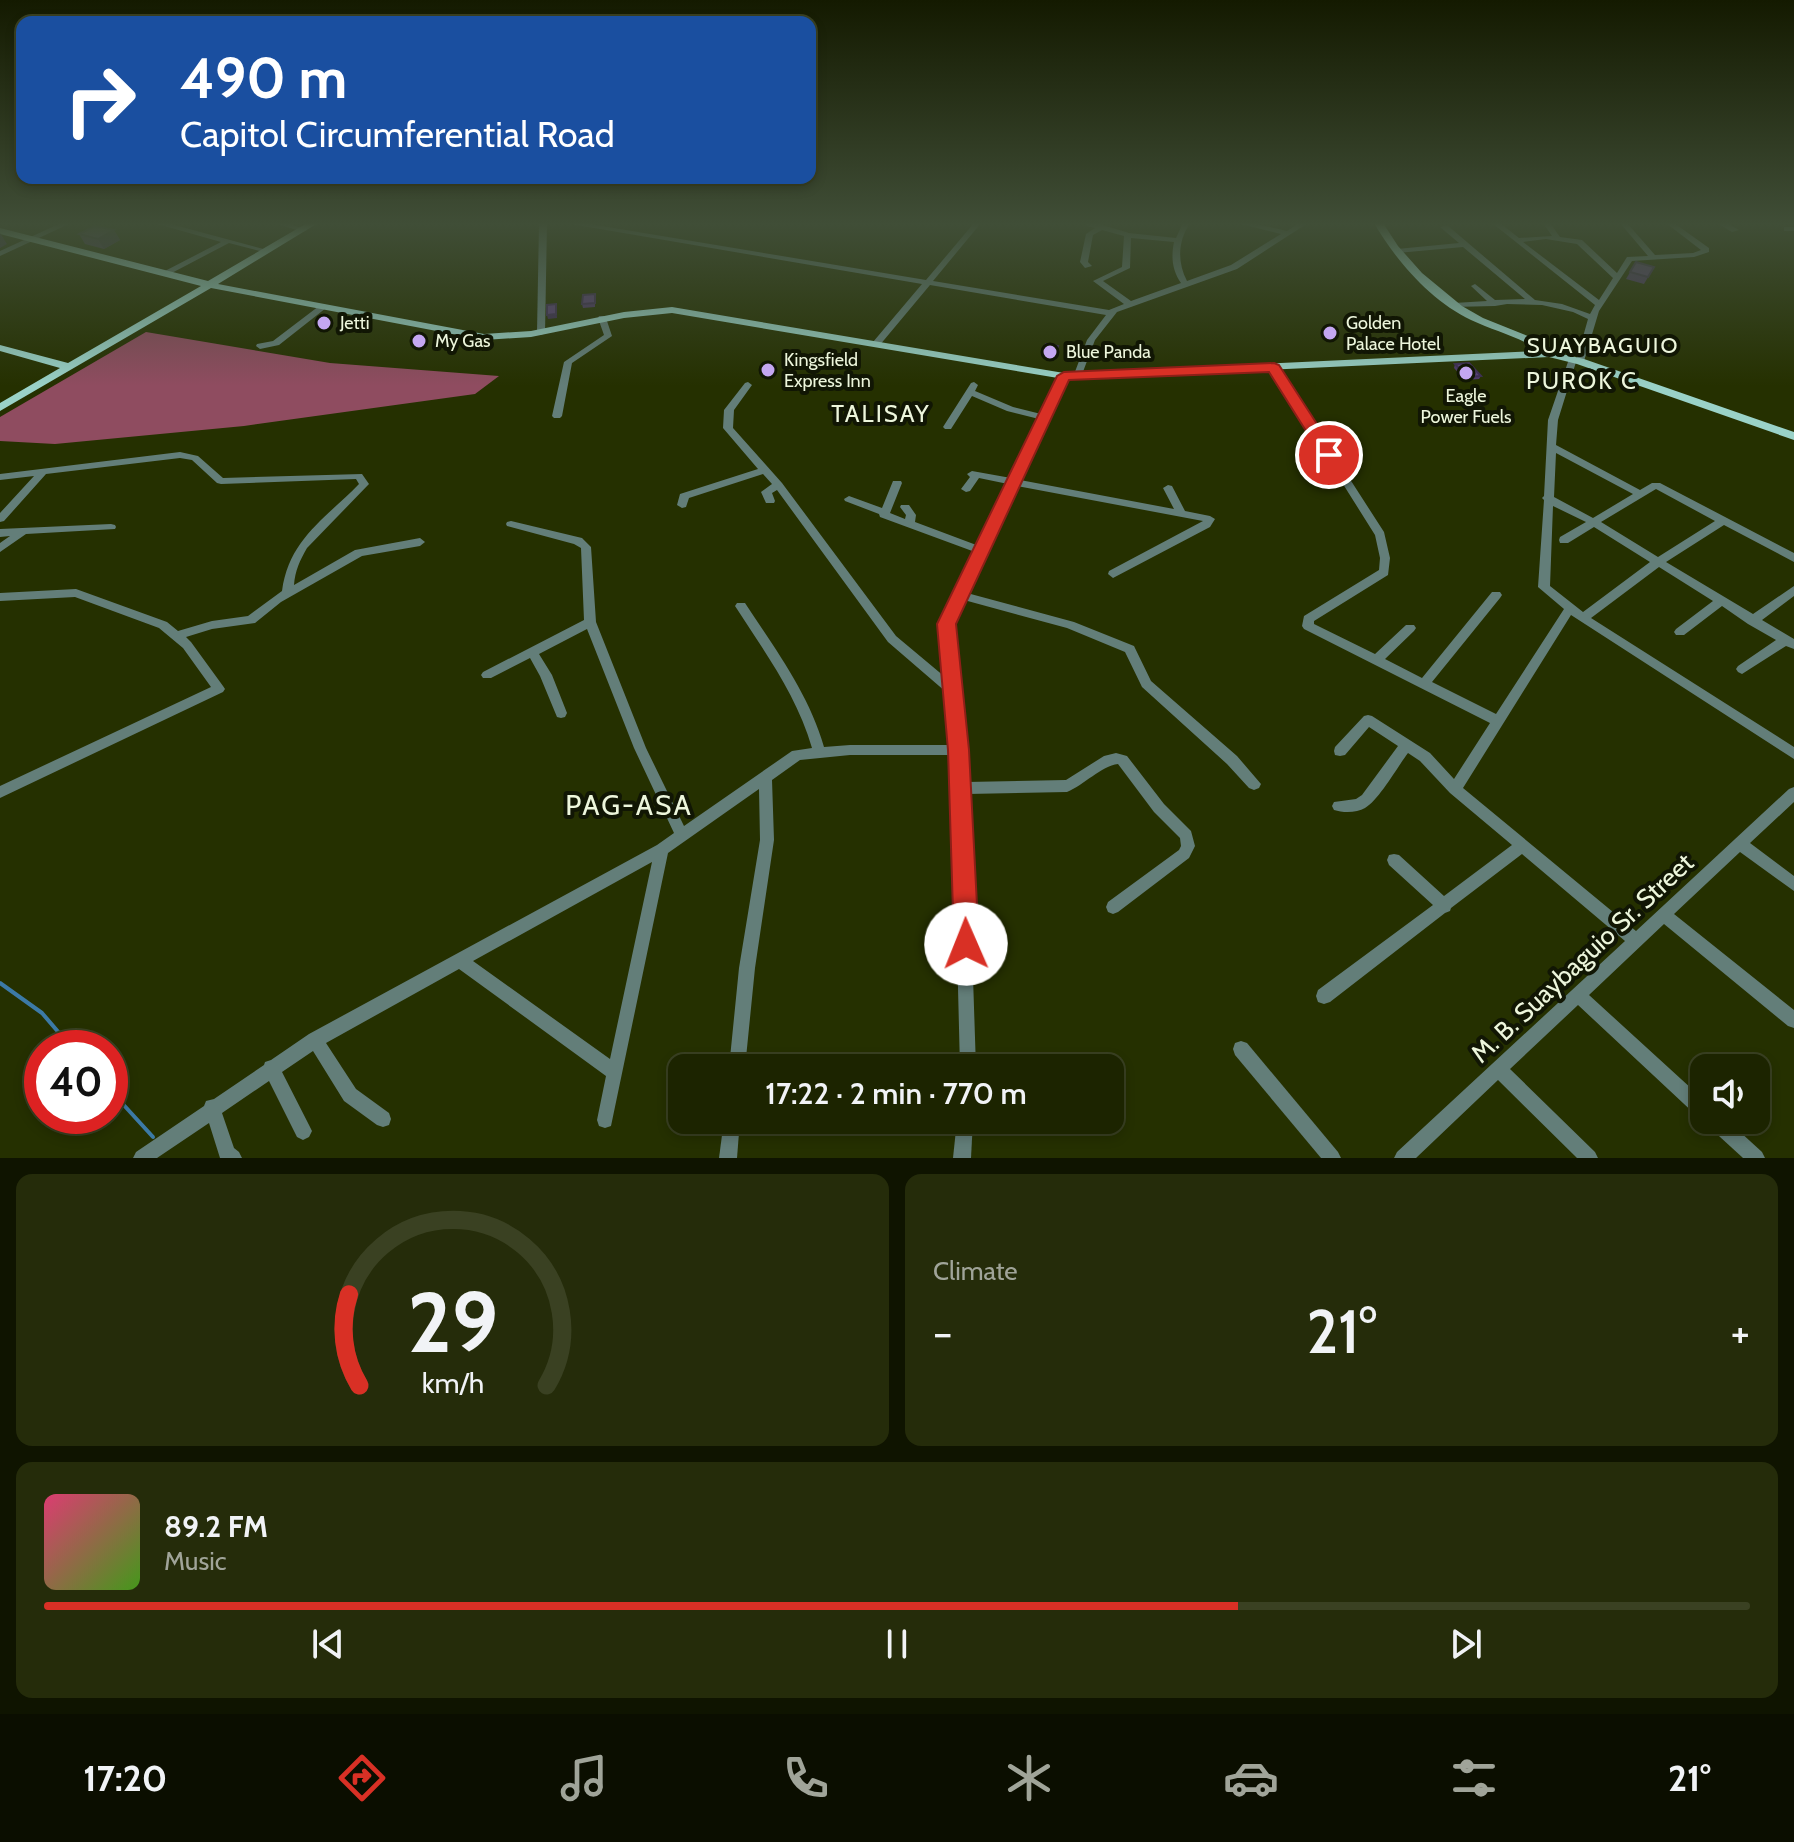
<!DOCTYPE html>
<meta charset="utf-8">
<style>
:root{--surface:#1c2400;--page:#252c0a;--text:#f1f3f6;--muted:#a0a499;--line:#3a4122;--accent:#d93025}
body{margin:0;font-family:Cabin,sans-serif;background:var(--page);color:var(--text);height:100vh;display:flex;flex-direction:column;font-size:30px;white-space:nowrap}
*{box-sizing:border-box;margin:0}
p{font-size:26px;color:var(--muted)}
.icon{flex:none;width:44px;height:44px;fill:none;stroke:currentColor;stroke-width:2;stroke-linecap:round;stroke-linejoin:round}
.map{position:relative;height:1158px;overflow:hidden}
.side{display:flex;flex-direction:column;gap:16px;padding:16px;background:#0f1400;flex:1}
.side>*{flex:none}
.banner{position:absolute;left:16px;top:16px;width:800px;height:168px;border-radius:16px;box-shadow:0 4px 12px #0003,0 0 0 2px var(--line);background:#1a4fa0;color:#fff;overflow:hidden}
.tools{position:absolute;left:1690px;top:1054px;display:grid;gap:16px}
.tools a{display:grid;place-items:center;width:80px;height:80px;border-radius:16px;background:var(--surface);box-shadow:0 4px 12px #0003,0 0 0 2px var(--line);font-size:40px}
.speed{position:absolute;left:24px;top:1030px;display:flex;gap:16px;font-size:40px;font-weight:700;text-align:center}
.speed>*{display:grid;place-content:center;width:104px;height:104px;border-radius:50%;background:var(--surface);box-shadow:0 4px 12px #0003,0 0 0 2px var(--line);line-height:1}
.speed .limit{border:12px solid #d22;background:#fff;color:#111}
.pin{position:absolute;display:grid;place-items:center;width:68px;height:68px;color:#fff;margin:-34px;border:4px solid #fff;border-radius:50%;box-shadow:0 2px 8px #0007}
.me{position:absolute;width:88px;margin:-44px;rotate:359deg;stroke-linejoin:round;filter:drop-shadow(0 0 6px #0008)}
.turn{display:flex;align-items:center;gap:28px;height:168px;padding:0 32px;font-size:36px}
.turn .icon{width:104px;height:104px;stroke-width:2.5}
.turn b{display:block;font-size:56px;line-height:68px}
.big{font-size:60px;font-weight:600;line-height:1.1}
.side .tile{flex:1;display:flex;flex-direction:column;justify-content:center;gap:12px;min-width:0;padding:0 28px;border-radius:16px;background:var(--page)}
.side .dial{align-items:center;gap:0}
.dial svg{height:208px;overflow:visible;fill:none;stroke:var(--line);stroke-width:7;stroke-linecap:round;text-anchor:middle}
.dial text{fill:var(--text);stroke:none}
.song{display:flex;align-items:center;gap:24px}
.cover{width:96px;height:96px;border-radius:12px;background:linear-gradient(135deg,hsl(340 70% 55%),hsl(100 70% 35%))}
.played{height:8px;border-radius:4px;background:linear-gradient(90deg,var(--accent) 70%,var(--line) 70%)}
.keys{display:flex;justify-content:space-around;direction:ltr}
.heat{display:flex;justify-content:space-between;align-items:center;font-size:44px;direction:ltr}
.side .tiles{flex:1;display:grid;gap:16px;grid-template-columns:1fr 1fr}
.tile:last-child{grid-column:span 2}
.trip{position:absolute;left:668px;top:1054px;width:456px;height:80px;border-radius:16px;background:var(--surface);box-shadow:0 4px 12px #0003,0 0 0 2px var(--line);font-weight:600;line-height:80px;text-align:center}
.tab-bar{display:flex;height:128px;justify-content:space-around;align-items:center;background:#0b0e00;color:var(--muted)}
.tab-bar .icon{width:56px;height:56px}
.tab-bar .selected{color:var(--accent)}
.tab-bar b{font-size:36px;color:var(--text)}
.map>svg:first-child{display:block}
.forest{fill:#8f4c60}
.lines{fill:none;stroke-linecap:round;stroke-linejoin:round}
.stream{stroke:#3c7aa6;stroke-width:4}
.minor{fill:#637e79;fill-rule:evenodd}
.major{fill:#9ad2c8;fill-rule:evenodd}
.wall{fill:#4d3869}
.shaded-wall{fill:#3e2e55}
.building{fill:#59417a;stroke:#3e2e55;stroke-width:2}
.route{fill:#d93025;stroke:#8d1f18;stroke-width:2}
.poi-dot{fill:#c4a7f1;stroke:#111604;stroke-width:3}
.labels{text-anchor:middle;stroke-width:8;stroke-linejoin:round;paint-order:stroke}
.far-poi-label{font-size:18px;fill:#edf6dc;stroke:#111604;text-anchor:start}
.far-quarter-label{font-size:22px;letter-spacing:2px;fill:#edf6dc;stroke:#111604}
.neighbourhood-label{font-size:24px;letter-spacing:2px;fill:#edf6dc;stroke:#111604}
.near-street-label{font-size:26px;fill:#edf6dc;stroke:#111604}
.near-neighbourhood-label{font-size:28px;letter-spacing:2px;fill:#edf6dc;stroke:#111604}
</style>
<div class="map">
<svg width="1794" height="1158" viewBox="0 0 1794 1158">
<rect width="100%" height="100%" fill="#253000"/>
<polygon class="forest" points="146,332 330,363 499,376 475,394 244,426 55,444 0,441 0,417"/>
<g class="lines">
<g class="stream">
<polyline points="0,983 42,1013 72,1048"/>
<polyline points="110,1090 153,1137"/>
</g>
<g class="minor">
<polygon points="61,223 71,223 0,256 0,251"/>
<polygon points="154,223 167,223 271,251 267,253 229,243 166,276 163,276 163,272 221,242"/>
<polygon points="274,223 287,223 307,230 303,232"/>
<polygon points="539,223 547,223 545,333 541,335 537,333"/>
<path d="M565,223h19l342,57 48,-57h7l-48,58 176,29 15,-6 -31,-23 29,-14 2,-31 -22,-6 -9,5 -5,27 4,4 -7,2 -5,-6 6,-28 9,-6 -8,-2v-3h9l33,10 47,5 7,-15h7c-12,18 -13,39 -3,58l44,-16 50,-31 -44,-11h15l35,8 12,-8h9l-71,46 -120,43 -22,28 -14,37 -4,3 -4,-3 14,-37 19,-25 -176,-30 -51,61h-6v-4l49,-58zM1131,238l43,4c-3,15 -2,28 7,41l-50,18 -28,-20 27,-13z"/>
<path d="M1492,223h8l19,15 33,-2 -9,-13h7l10,14 22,3 35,33 10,-16 21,-1 -28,-33h7l28,32 38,-2 8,-3 -35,-27h8l35,25v4l-15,5 -62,4 -33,50 -15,50 -4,3 -4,-2 -18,58 -2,25 84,45 12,-7h8l134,70v9l-70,-37 -58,37 87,52 41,-28v10l-32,24 32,19v10l-8,-3 -44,28 -4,-2 -2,-3 2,-3 38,-26 -28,-16 -26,-18 -38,29h-8l-2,-3 2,-3 37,-28 -54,-34 -68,51 203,129v12l-223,-144 -108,173 173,143 153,-142 5,-2v15l-44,41 44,33v15l-54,-39 -66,62 120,96v18l-6,-2 -124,-102 -75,71 115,105v19l-6,-2 -120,-112 -68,64 85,83 3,6h-21l-79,-78 -82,78h-22l3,-6 228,-211 -103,-87 -71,54 -1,3 -5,2 -115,89 -6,2 -6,-2 -2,-6 2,-6 115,-85 -44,-40 -2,-5 2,-5 5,-1 5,1 45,41 68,-51 -62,-52 -30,-32 -12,-8c-10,13 -29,47 -43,55 -8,5 -22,5 -31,2l-2,-4 2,-4 22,-3 6,-4 36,-49 -29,-19 -24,28 -5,1 -5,-1 -1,-4 1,-4 29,-31 4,-1 4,1 58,37 24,26 36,-56 -186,-94 -2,-3 2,-10 75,-46 1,-12 -5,-23 -105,-167 1,-2h6l107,166 6,26 -2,17 -74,46v3l61,30 31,-29h8l2,3 -2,3 -29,28 37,19 70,-86h8l2,3 -2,3 -68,84 64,32 68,-105 -26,-22 6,-87 -2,-2 2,-2 4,-76 21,-61 4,-3 4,2 11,-39 -15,-7 -31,-7 -35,-1 -12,2 -44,1 -1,-2 4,-2 33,-2 -16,-15 4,-2 20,16 30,-1 -62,-52 -66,6 -4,-2 4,-2 62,-6 -19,-16 7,-2 88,75 27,4 28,10 5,-9zM1546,239l31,5 36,34 -14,22 -76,-58zM1556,453l77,41 -40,24 -39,-21zM1656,489l59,32 -57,36 -57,-35zM1553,506l33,16 -26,15 -1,3 1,3h8l26,-16 56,35 -67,50 -33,-26z"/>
<polygon points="1717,223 1727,223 1739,230 1732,232"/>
<rect x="1784" y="227" width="10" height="4"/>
<polygon points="319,306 326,308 279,345 260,349 256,346 257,344 273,341"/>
<polygon points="599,316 605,316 606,318 612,336 572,363 562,416 560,418 554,418 552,416 564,362 604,335 598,318"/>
<path d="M1064,373l4,3 -18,40 1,2 -3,2 -28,60 154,29 -11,-21 5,-3 4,1 13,25 25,5 5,3 -5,8 -97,51 -5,-4 1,-3 94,-50 -186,-35 -50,107 107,29 60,24 17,35 86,75 24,28 -2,4 -5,2 -5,-2 -22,-24 -85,-77 -17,-35 -58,-24 -103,-28 -11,24 13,158 100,-2 38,-24 12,-3 11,3 37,48 27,27 4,15 -6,12 -71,54 -5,2 -5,-2 -2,-5 2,-5 71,-52 2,-4 -1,-8 -26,-26 -36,-48c-17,2 -34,21 -51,28l-100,2 9,274h-16l-7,-280 -2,-33h-101l-50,5 -28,20 2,60 -19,128 -10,100h-16l10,-100 21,-128 -1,-51 -91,64 -57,273 -6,2 -6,-2 -2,-6 9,-44 -147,-107 -133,74 30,46 33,24 2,6 -2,6 -6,2 -6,-2 -33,-24 -31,-50 -31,21 27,53 3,6 -3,6 -6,3 -6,-3 -28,-56 -47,32 12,35 5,4 3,6h-22l-11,-35 -52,35h-24l3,-6 68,-46 2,-5 8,-2 50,-34 1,-3 6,-2 38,-26 348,-189 17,-12 -40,-85 -47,-119 -48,25 13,21 15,38 -2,4 -4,1 -4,-1 -17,-41 -10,-18 -39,20h-8l-2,-3 2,-3 101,-52 -3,-72 -7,-4 -67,-18 -1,-2 1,-2 4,-1 71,17 9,9 5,75 50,126 38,78 108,-75 20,-3c-15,-52 -46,-94 -75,-139l-2,-3 2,-3h8c30,46 64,91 79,144l26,-2h100l-4,-53 -58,-50 -111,-152 -5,3 3,8 -1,2h-8l-5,-11 11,-8 -9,-10 -74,24 -3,9 -4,1 -5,-3 3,-11 78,-25 -35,-41 1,-18 21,-27 3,-1 4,3 -18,25 -1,18 49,55 114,153 49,41 -4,-53 13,-27 -2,-3 5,-4 18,-38 -95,-35 -1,-3 -34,-13 -1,-2 5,-3 33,12 11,-27h8l1,2 -12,30 15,6 1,-4 -6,-8 1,-2h8l7,10 -1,7 64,24 29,-62 -29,-6 -9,13 -4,1 -5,-3 9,-12 -3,-3 5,-3 39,7 28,-59 -32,-8 -35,-15 -21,33h-6l-2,-2 28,-44 3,-1 4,3 -3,6 38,16 28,7 19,-38zM652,862l-42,197 -137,-98z"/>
<path d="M180,452l18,4 25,22 139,-4 7,10 -62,64c-7,12 -12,23 -13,37l61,-35 65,-12 5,4 -5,4 -58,10 -81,46 -26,21 -43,6 -26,8 5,5 32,44 2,3 -2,3 -223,106v-12l211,-99 -28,-39 -24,-20 -84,-31 -75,4v-8l76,-4 91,33 11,9 34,-10 36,-5 34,-25c7,-52 43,-72 77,-107l-3,-5 -135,5 -4,-1 -25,-23 -12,-2 -134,16 -42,47 -4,1v-9l34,-37 -34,4v-6z"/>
<polygon points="111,524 115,525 116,527 115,529 26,534 0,552 0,543 10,536 0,537 0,529"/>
<polygon points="1241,1041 1247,1043 1338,1152 1341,1158 1321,1158 1235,1055 1233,1049 1235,1043"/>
<polygon points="724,1120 740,1120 737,1158 719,1158"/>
<polygon points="957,1120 973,1120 971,1158 953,1158"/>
<polygon points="1706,1120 1727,1120 1762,1152 1765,1158 1743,1158 1708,1126"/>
</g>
<path class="major" d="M307,223h11l-100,61 266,50 47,-3 93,-19 48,-5 392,66 475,-22c-20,-15 -45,-20 -68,-31 -40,-19 -75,-59 -97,-97h9l15,23 24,27 40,33 21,12 52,21 18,13 31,7 210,73v8l-217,-76 -28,-7 -485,22 -392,-66 -48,5 -93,19 -47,3 -273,-52 -211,123v-8l60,-35 -60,-17v-6l68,18 133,-77 -201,-52v-6l208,53z"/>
</g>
<g class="wall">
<polygon points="114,230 120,240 104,249 85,244 79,234"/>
<polygon points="1636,262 1654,267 1644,284 1626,279"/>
<polygon points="595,294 595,307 583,308 582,304"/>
<polygon points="1057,349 1054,357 1043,356 1043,352"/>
<polygon points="1455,364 1481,376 1479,379 1465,380 1454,368"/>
</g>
<g class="shaded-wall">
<polygon points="114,230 120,240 104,249 98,239"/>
<polygon points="0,233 7,244 0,248"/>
<polygon points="556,304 557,318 548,319 547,315"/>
</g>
<g class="building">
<polygon points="95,226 114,230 98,239 79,234"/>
<polygon points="1636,262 1654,267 1648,277 1630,272"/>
<polygon points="595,294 595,303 582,304 583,295"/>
<polygon points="556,304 556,314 547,315 547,305"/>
<polygon points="1046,344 1058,346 1055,354 1043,352"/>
<polygon points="1469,363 1481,376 1467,377 1455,364"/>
</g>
<linearGradient id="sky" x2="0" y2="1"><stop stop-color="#141a00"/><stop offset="0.58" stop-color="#404e37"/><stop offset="1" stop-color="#404e37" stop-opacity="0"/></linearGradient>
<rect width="1794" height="386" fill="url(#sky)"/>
<polygon class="route" points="1274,363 1279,365 1337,455 1334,458 1323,458 1269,372 1069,380 956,624 969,750 979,944 975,953 966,956 957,953 954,944 948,750 937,624 1057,376 1064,372"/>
<g class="poi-dot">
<circle cx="324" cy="323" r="8"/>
<circle cx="1330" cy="333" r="8"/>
<circle cx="419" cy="341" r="8"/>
<circle cx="1050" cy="352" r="8"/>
<circle cx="768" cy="370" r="8"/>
<circle cx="1466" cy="373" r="8"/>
</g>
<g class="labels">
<g class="far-poi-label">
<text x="340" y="329">Jetti</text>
<text x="1346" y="329">Golden<tspan x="1346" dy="21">Palace Hotel</tspan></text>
<text x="435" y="347">My Gas</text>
<text x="1066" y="358">Blue Panda</text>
<text x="784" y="366">Kingsfield<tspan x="784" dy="21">Express Inn</tspan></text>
<text x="1466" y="402" text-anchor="middle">Eagle<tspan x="1466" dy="21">Power Fuels</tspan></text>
</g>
<g class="far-quarter-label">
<text x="1603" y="353">SUAYBAGUIO</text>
</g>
<g class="neighbourhood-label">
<text x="1582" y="389">PUROK C</text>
<text x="881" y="422">TALISAY</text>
</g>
<g class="near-street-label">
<text transform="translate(1582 958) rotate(-43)" y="9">M. B. Suaybaguio Sr. Street</text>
</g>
<g class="near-neighbourhood-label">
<text x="629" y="815">PAG-ASA</text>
</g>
</g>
</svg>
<div class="tools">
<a><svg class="icon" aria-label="sound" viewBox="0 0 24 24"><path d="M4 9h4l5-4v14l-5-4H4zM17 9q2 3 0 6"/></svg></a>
</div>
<div class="speed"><div class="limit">40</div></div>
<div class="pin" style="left:1329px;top:455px;background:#d93025"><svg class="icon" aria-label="arrive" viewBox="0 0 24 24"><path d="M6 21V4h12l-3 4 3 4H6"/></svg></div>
<svg class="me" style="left:966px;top:944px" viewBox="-20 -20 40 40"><circle r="19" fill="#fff"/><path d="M0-13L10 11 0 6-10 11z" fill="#d93025"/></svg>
<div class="trip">17:22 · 2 min · 770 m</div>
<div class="banner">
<div class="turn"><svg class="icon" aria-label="right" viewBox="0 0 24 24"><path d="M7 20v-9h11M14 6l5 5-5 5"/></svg><div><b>490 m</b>Capitol Circumferential Road</div></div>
</div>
</div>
<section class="side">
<div class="tiles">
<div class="tile dial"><svg viewBox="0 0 100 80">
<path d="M14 69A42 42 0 1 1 86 69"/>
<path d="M14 69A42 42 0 0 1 10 34" stroke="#d93025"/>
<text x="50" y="56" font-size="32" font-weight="700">29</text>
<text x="50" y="72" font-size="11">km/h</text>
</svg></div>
<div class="tile"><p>Climate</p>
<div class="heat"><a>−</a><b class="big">21°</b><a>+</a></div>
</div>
<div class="tile">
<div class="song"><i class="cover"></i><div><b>89.2 FM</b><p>Music</p></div></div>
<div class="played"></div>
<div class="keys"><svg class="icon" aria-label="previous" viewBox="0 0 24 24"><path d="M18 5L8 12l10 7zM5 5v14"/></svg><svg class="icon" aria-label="pause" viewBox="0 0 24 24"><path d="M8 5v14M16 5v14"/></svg><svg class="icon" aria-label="next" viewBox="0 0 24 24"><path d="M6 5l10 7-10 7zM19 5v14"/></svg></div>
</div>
</div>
</section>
<nav class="tab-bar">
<b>17:20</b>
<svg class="icon selected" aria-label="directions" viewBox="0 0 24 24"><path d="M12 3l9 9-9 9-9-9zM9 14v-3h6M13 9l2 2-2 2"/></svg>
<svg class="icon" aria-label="music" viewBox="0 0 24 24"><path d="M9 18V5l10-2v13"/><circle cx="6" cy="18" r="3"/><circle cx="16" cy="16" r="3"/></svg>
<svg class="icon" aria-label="phone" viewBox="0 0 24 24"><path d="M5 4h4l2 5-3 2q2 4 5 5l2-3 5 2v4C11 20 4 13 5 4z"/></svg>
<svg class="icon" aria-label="climate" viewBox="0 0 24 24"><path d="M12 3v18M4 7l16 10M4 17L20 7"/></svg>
<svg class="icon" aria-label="car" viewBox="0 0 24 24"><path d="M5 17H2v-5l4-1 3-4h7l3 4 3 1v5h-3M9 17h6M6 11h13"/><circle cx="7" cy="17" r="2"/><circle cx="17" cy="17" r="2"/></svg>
<svg class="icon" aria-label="filters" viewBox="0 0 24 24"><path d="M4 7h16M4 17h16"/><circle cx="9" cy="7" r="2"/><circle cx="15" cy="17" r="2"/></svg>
<b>21°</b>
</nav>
